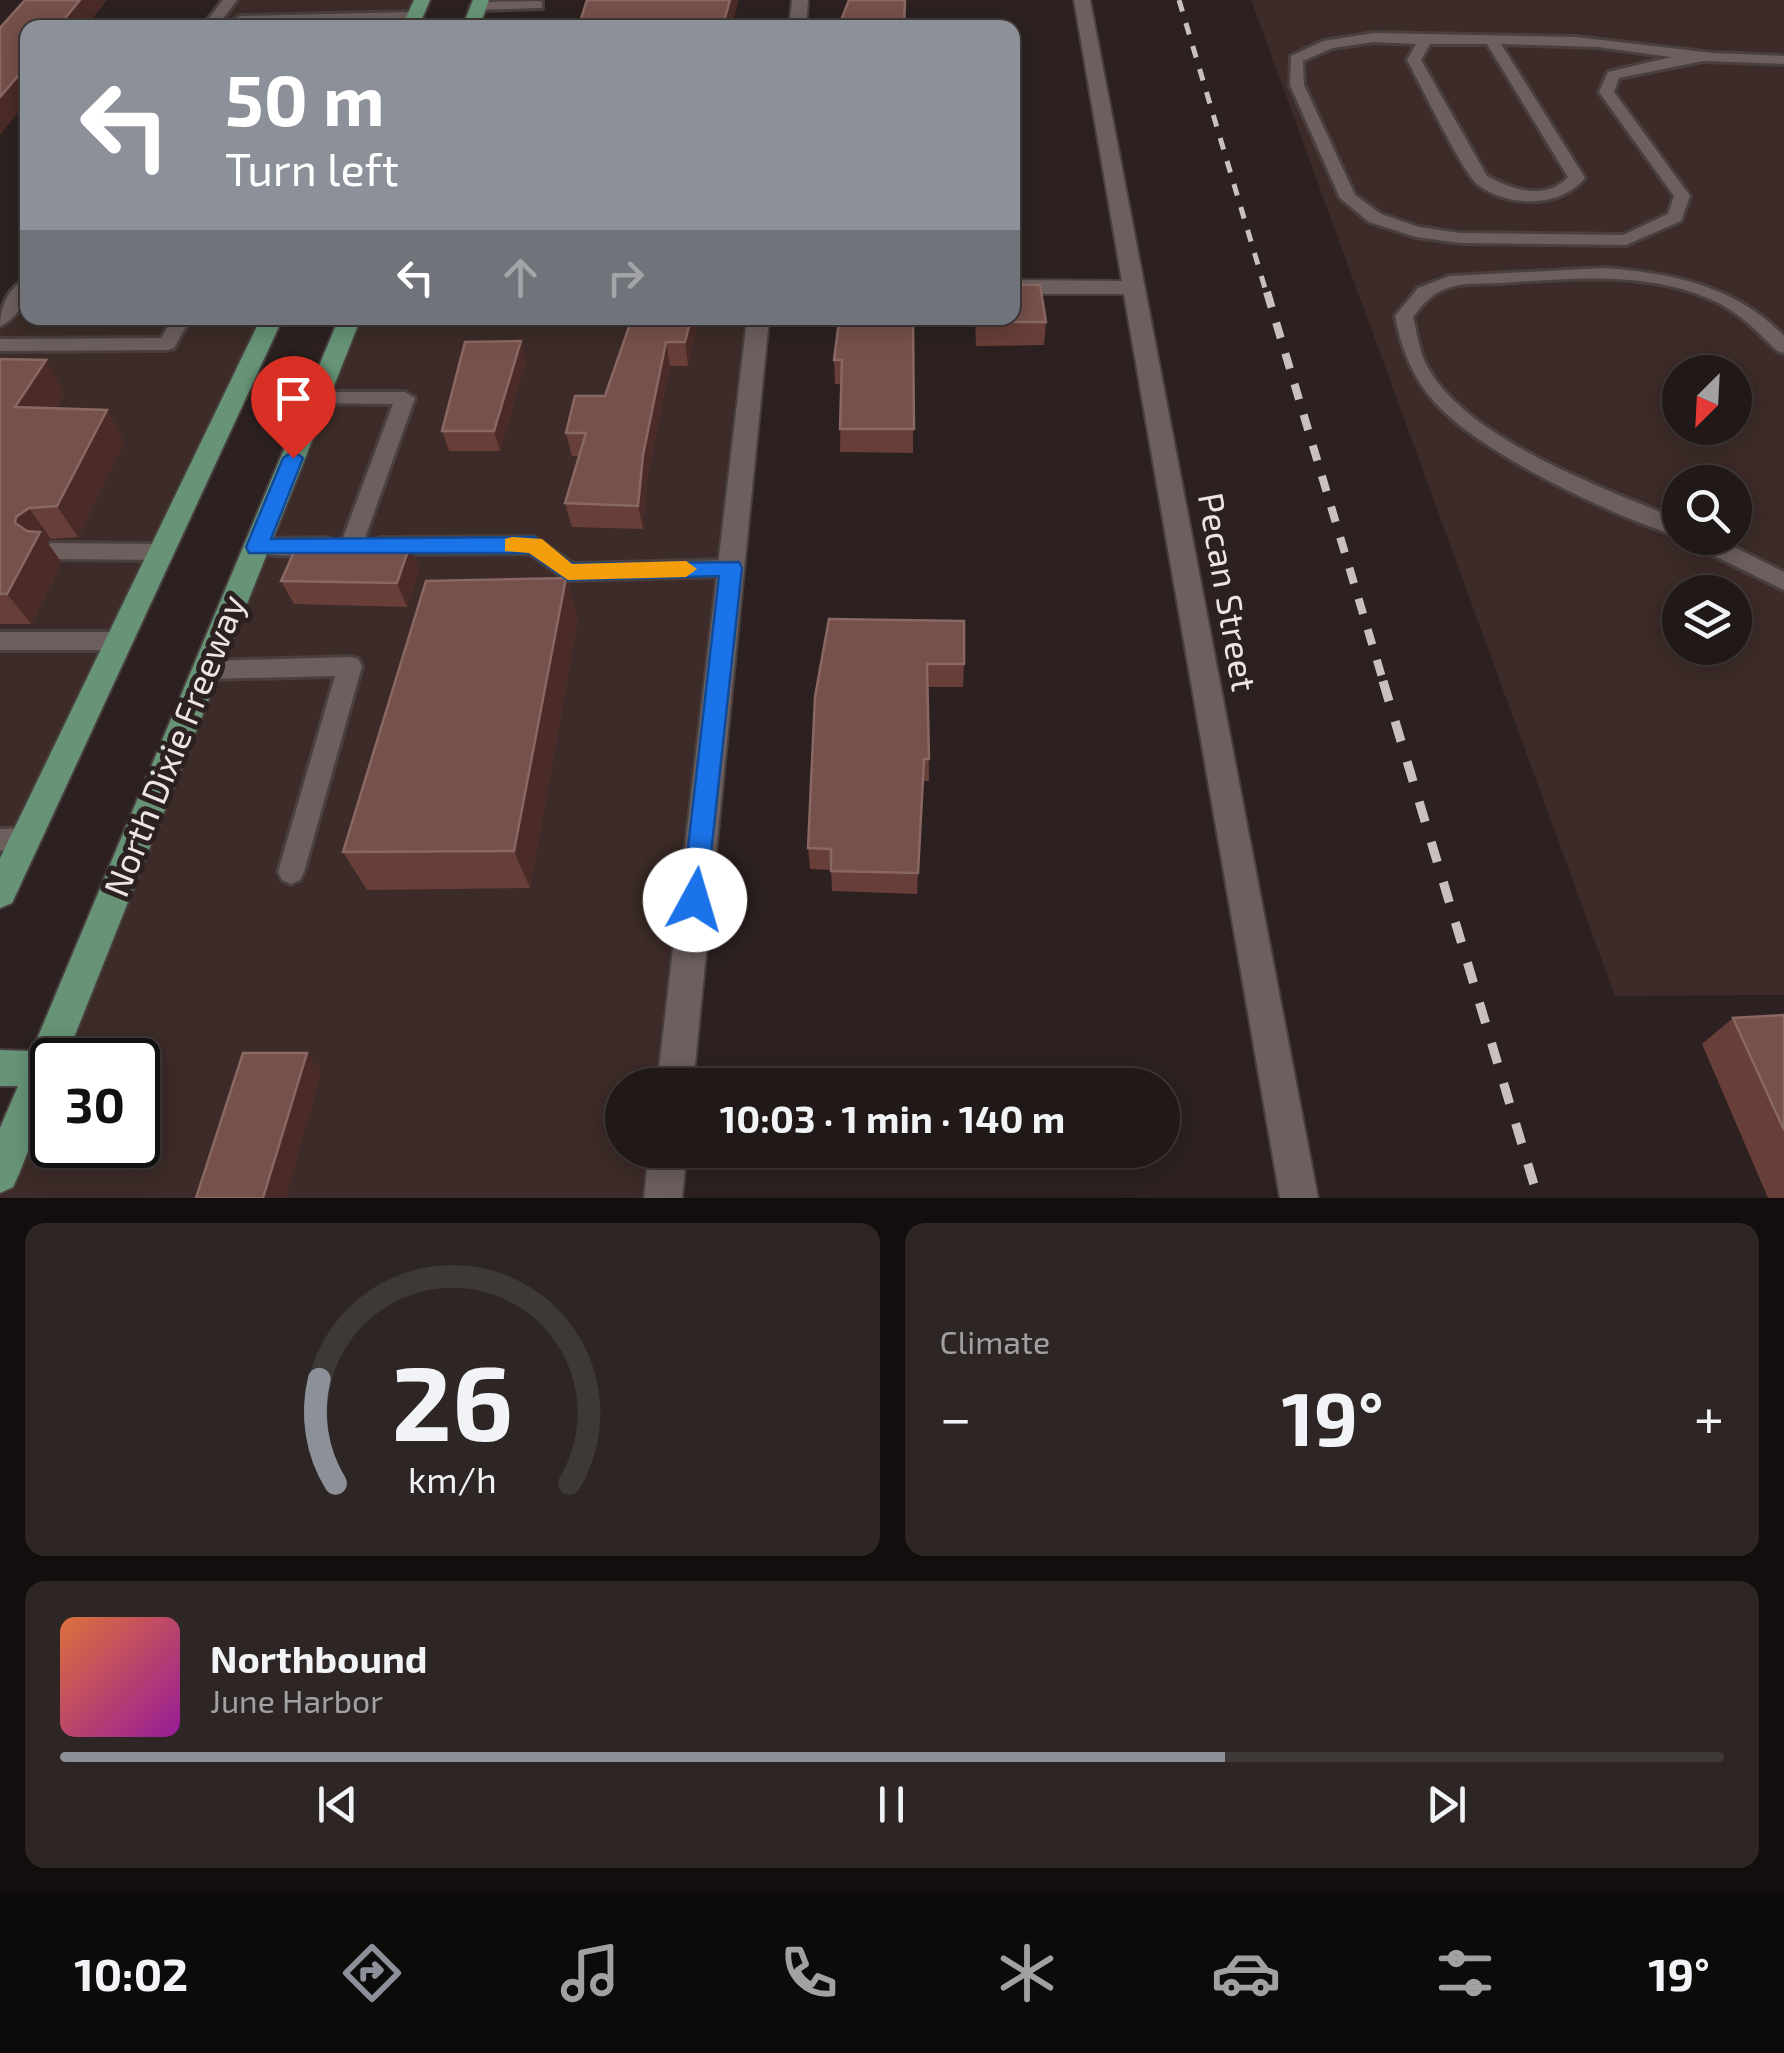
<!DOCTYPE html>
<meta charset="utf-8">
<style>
:root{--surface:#211918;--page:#2d2625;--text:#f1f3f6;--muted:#a2a0a2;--line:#3e3837;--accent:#8c9099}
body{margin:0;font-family:"Exo 2",sans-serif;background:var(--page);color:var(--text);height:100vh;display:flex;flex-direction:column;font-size:38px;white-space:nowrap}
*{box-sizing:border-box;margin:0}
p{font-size:32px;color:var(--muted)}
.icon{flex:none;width:55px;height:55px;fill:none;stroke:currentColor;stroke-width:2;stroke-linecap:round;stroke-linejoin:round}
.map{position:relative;height:1198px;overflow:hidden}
.drawer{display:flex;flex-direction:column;gap:25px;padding:25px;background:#120e0d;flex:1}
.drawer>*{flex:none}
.banner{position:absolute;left:20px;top:20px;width:1000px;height:305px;border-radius:20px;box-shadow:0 5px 25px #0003,0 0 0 2px var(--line);background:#8c9099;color:#fff;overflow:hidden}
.needle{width:65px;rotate:204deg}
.buttons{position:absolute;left:1662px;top:355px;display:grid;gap:20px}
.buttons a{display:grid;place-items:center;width:90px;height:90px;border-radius:50%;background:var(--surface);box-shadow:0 5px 25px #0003,0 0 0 2px var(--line);font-size:50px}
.speed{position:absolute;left:30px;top:1038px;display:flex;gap:20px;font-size:50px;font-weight:700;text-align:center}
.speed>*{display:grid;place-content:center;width:130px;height:130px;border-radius:50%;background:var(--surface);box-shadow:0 5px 25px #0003,0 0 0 2px var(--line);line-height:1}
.speed .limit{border:5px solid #111;border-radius:15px;background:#fff;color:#111}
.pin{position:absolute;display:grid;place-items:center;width:85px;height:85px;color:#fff;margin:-102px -42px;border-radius:50% 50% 50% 0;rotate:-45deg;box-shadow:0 0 10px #0007}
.pin .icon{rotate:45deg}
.me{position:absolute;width:110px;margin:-55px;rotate:6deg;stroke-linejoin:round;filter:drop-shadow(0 0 8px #0008)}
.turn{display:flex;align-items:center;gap:35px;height:210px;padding:0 40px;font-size:45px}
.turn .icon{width:130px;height:130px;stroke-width:2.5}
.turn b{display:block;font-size:70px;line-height:85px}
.lanes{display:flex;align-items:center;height:95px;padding:0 40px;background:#0003;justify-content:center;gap:50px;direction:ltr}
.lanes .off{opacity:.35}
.big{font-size:75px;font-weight:700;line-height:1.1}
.drawer .tile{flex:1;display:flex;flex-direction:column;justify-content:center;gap:15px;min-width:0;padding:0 35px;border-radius:20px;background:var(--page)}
.drawer .dial{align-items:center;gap:0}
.dial svg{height:260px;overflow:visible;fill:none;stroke:var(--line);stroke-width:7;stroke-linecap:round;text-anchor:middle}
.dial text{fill:var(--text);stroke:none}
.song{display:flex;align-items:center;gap:30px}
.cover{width:120px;height:120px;border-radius:15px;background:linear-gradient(135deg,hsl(20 70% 55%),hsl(300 70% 35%))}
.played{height:10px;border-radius:5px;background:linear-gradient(90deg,var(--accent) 70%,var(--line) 70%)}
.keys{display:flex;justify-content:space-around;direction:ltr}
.heat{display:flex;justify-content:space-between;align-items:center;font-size:55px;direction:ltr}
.drawer .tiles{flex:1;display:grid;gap:25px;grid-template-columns:1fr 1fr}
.tile:last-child{grid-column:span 2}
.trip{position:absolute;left:605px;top:1068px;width:575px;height:100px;border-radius:50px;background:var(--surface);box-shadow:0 5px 25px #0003,0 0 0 2px var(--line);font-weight:700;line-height:100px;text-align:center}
.tab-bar{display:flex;height:160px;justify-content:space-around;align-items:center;background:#0d0a0a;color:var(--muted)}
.tab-bar .icon{width:70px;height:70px}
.tab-bar .current{color:var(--accent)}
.tab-bar b{font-size:45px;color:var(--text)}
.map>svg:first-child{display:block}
.built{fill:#3c2b28;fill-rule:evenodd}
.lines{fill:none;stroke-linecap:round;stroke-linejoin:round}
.service-casing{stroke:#483f3e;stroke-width:6}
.minor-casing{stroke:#483f3e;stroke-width:4}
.primary-casing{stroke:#483f3e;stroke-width:4}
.service{fill:#6c5f5d;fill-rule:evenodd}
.minor{fill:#6c5f5d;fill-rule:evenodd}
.primary{fill:#679477;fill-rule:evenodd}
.rail-far2{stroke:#c9c1c0;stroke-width:5;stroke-dasharray:12 12;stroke-linecap:butt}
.rail-far1{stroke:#c9c1c0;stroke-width:8;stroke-dasharray:16 16;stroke-linecap:butt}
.rail{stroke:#c9c1c0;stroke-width:9;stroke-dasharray:21 21;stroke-linecap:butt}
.wall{fill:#683e38}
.shaded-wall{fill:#4a2b27}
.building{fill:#76504a;stroke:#896762;stroke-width:2.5}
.route{fill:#1a73e8;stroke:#114b97;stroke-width:2.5}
.slow{fill:#f59e0b}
.labels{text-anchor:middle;stroke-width:10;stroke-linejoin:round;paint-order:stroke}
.street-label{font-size:35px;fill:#ece5e4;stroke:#2c2120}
</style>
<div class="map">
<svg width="1784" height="1198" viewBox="0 0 1784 1198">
<rect width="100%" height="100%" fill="#2c2120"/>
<g class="built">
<polygon points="230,0 422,0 409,27 208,28"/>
<path d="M1251,0h533v995l-169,1zM1680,372h55v56h-55zM1680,482h55v56h-55zM1680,592h55v56h-55z"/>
<polygon points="27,282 28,318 272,318 0,893 0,320"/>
<path d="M350,318h408l-83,767h-53v65h46l-5,48h-663v-24zM52,1060h86v85h-86z"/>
</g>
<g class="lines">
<defs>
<g id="service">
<polygon points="223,0 237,0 216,28 201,28"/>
<polygon points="537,1 542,2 542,8 478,10 471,6 478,2"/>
<polygon points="414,12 421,16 419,19 359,21 352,28 337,28 340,24 240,24 233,20 240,16"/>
<path d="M1374,33l202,4 137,16 71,3v8l-81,-3 -84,17 -5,14 76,104 -9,25 -55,24 -166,-2 -44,-6 -47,-15 -29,-24 -50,-113 1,-29 32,-15zM1374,42l42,2 -9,16c13,23 55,111 70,124 30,24 84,24 108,-6l-84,-134 96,3 74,10 -63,15 -9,20 75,104 -6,18 -45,21 -163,-2 -41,-6 -38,-13 -26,-19 -51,-110 -1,-24 30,-13zM1430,44h57l81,133c-23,24 -55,13 -81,-1l-66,-116z"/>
<path d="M1604,268c68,5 132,18 180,68v17l-7,-2c-21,-21 -39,-40 -67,-52 -64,-28 -139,-21 -207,-16 -17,1 -38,-1 -55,5 -16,5 -24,15 -35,29 3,12 5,26 9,38 30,80 184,134 258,165v17c-66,-20 -213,-89 -253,-144 -18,-25 -26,-47 -32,-77l23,-28 31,-12z"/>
<path d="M28,278c0,19 -9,40 -28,48 0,-20 9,-40 28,-48z"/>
<polygon points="173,318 191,318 174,348 167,350 0,351 0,339 161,338"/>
<polygon points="317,392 405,392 415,398 362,546 351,554 340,546 393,404 310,403 307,398 310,393"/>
<polygon points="534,537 573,564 731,560 742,568 731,576 568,580 529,553 380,554 369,546 380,538"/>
<path d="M328,538l11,8c-10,12 -83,13 -93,1l11,-8z"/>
<polygon points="1687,538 1716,538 1784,572 1784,590 1690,544"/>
<polygon points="51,543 162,544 173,552 162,560 51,559 40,551"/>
<polygon points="0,632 119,632 127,635 131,641 127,647 119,650 0,650"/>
<polygon points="350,657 358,659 362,666 304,872 300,880 291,884 282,880 278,872 335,676 206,679 198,677 194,670 198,663 206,661"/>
<polygon points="25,828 34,831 38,839 34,847 0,851 0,829"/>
</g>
<g id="minor">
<polygon points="792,0 808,0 806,28 789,28"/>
<polygon points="1074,0 1090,0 1318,1198 1280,1198 1124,294 1012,294 1012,280 1122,281"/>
<polygon points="747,318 769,318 693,1085 657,1085"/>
<polygon points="649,1150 687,1150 682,1198 644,1198"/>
</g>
<g id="primary">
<polygon points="414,0 430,0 418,28 401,28"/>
<polygon points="473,0 489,0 479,28 462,28"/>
<polygon points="261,318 283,318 12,903 0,908 0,858"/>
<polygon points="339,318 361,318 65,1060 52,1060 52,1090 19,1174 13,1187 0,1193 0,1128 18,1086 0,1086 0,1050 32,1051"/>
</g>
</defs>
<use href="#service" class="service-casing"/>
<use href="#minor" class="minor-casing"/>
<use href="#primary" class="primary-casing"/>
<use href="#service" class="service"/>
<use href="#minor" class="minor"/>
<use href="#primary" class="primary"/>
<polyline class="rail-far2" points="1179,0 1267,295"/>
<polyline class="rail-far1" points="1267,292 1384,684"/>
<polyline class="rail" points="1383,681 1538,1198"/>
</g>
<g class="wall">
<polygon points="632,318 699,318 688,366 670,366 647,479 643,529 572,527 565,503 579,456 572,456 566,433 605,396"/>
<polygon points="975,318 1012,318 1046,322 1044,345 976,346"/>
<polygon points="913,319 913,453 840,452 841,384 835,384 834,360"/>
<polygon points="0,359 65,392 55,409 107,410 125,442 78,537 51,539 47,542 62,563 31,624 0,624"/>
<polygon points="526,360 500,451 449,451 442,431"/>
<polygon points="419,568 407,607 294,604 281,581"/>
<polygon points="566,578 578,619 530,888 367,890 343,852"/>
<polygon points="829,619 964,664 963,687 928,687 929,781 923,781 917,894 832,891 831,870 810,869 808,848"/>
<polygon points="1784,1015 1784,1198 1768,1198 1702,1044 1733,1018"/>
</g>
<g class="shaded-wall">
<polygon points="80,0 107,0 85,28 57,28"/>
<polygon points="730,0 739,0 731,28 722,28"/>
<polygon points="28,64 28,100 0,135 0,97"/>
<polygon points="691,318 699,318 688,366 685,342"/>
<polygon points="521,341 526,360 500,451 494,431"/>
<polygon points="666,342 670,366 647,479 643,529 638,506 643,455"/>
<polygon points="46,360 65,392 36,439 15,407"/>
<polygon points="107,410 125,442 78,537 57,506"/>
<polygon points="29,508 51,539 47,542 62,563 31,624 7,594 16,517"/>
<polygon points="410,545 419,568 407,607 397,583"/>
<polygon points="566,578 578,619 530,888 514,851"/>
<polygon points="307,1053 322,1071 286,1198 263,1198"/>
</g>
<g class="building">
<polygon points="25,0 80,0 57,28 28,28 28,64 0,97 0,28"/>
<polygon points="587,0 730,0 722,28 578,28"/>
<polygon points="849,0 905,0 904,28 838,28"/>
<polygon points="1012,285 1040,285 1046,322 978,322 978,318 1012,318"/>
<polygon points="632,318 691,318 685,342 666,342 643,455 638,506 565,503 586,433 566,433 575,396 605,396"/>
<polygon points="913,319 914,429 840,429 842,360 834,360 839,321"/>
<polygon points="521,341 494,431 442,431 465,342"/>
<polygon points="0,359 46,360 15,407 107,410 57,506 29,508 16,517 15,523 27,531 40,532 7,594 0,594"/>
<polygon points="298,543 410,545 397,583 281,581"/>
<polygon points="566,578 514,851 343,852 426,581"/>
<polygon points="829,619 964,621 964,664 927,664 929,759 924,759 918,873 831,871 831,849 808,848 815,697"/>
<polygon points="1784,1015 1784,1130 1733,1018"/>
<polygon points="243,1053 307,1053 263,1198 196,1198"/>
</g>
<polygon class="route" points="293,451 303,458 271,539 534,537 572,564 739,562 742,568 705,909 695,913 686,909 682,900 719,576 568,580 529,553 249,553 246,547 283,458"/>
<polygon class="slow" points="512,537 542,539 572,564 686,561 697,569 686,577 568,580 529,553 505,551 505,539"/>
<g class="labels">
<g class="street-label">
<text transform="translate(1227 592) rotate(80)" y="12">Pecan Street</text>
<text transform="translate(175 746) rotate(-68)" y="12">North Dixie Freeway</text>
</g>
</g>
</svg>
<div class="buttons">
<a><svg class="needle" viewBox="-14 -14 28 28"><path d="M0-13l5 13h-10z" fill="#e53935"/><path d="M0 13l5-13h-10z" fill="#a2a0a2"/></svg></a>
<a><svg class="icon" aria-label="search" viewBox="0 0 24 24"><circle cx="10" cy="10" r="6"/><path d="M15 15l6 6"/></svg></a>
<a><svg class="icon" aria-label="layers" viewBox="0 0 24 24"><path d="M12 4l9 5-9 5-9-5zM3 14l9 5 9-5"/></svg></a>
</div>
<div class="speed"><div class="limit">30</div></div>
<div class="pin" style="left:293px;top:458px;background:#d93025"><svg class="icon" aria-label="arrive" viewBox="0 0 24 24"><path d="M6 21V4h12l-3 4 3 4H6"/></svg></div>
<svg class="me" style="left:695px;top:900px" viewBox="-20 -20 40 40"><circle r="19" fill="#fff"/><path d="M0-13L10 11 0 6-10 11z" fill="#1a73e8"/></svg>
<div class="trip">10:03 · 1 min · 140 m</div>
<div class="banner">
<div class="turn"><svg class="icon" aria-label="left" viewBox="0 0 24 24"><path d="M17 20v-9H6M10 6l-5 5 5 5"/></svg><div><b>50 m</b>Turn left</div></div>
<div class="lanes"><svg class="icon" aria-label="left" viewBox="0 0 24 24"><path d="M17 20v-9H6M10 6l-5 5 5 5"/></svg><svg class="icon off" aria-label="ahead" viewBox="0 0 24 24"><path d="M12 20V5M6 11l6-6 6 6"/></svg><svg class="icon off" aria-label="right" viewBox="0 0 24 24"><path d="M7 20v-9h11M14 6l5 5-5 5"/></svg></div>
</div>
</div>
<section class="drawer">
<div class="tiles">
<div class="tile dial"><svg viewBox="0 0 100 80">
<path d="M14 69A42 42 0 1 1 86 69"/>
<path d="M14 69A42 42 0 0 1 9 37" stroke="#8c9099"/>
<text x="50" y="56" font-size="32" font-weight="700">26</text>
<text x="50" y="72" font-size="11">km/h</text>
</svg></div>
<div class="tile"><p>Climate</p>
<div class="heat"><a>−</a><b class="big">19°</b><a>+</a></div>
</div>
<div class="tile">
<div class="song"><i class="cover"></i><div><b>Northbound</b><p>June Harbor</p></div></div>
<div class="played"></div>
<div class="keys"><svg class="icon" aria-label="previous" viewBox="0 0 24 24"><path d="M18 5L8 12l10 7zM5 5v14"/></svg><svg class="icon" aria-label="pause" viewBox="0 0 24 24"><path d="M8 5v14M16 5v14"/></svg><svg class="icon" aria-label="next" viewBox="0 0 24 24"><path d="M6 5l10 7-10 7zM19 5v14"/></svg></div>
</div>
</div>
</section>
<nav class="tab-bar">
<b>10:02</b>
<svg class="icon current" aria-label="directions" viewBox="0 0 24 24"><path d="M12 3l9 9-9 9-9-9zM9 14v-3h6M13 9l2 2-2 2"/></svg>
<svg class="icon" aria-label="music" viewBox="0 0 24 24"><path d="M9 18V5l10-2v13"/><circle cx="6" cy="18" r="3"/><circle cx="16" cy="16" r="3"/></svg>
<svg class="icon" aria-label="phone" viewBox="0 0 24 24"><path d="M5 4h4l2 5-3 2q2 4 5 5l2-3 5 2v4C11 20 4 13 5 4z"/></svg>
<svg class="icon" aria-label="climate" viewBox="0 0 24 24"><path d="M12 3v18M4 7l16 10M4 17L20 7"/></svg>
<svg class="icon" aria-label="car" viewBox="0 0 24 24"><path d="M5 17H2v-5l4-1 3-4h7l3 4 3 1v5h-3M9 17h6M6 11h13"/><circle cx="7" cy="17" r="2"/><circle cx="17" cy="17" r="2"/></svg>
<svg class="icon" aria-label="filters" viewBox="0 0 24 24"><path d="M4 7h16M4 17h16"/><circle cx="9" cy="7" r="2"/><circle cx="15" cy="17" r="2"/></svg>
<b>19°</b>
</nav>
